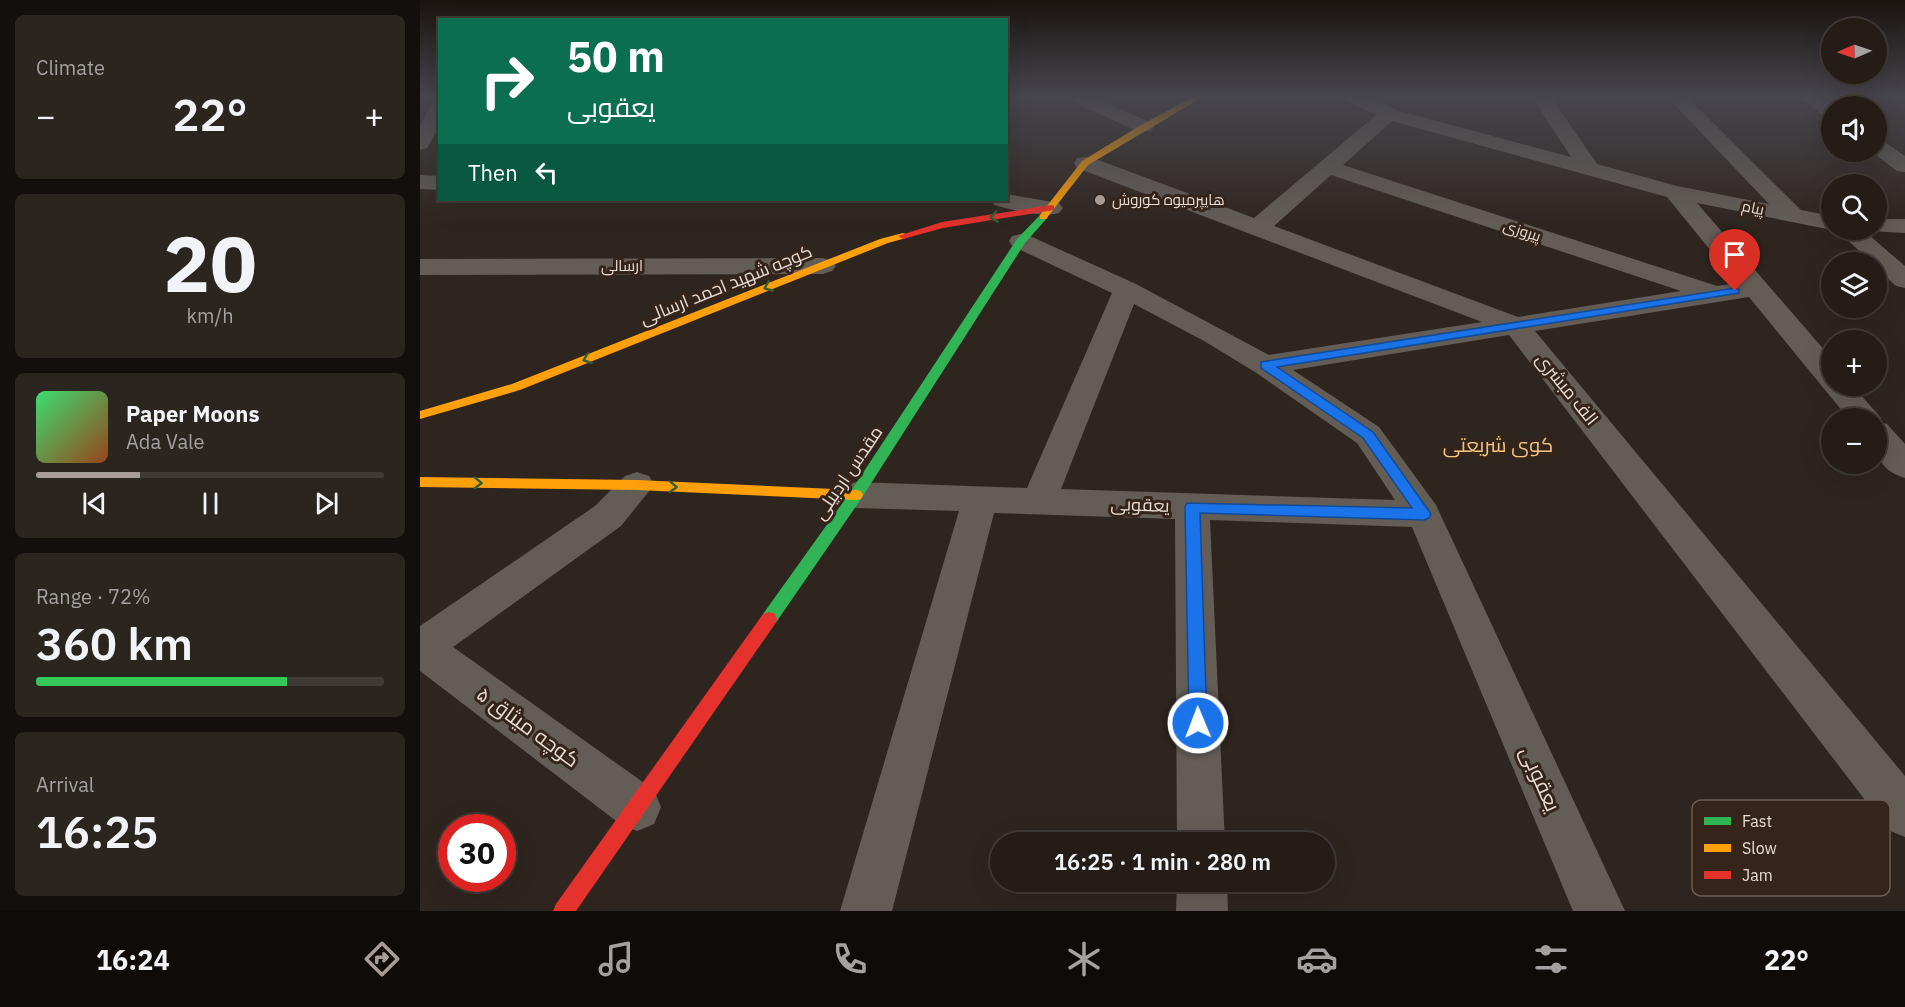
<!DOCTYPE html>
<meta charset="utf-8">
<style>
:root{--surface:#231c17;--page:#2b2520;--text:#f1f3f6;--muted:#a3a1a1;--line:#403a36;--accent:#a79d96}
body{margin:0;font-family:"IBM Plex Sans",Cairo,sans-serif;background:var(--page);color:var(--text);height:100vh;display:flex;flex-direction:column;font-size:22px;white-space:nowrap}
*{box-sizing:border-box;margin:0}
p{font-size:20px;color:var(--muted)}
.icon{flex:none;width:33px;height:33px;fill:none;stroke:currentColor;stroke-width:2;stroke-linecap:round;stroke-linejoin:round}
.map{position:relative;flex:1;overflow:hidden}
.details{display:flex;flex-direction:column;gap:15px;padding:15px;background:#130f0d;width:420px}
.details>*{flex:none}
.banner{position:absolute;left:18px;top:18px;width:570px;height:183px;border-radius:0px;box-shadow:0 6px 24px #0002,0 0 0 2px var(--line);background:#0b6e4f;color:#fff;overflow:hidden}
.needle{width:39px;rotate:268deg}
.tools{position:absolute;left:1401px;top:18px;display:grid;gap:12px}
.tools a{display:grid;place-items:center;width:66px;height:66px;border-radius:50%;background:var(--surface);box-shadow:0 6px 24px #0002,0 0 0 2px var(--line);font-size:30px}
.speed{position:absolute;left:18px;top:814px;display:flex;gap:12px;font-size:30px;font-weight:700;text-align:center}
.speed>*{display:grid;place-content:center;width:78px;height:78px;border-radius:50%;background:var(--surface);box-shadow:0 6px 24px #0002,0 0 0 2px var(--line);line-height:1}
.speed .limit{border:9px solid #d22;background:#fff;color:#111}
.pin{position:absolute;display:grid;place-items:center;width:51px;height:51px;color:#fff;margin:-62px -26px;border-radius:50% 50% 50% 0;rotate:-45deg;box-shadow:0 0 6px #0007}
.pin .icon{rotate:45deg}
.me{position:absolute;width:66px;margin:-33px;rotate:359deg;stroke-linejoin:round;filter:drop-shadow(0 0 4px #0008)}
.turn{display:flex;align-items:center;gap:21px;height:126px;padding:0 30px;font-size:27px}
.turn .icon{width:78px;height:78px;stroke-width:2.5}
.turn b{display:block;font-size:42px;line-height:51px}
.then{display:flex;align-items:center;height:57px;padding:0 30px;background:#0003;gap:12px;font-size:22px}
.big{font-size:45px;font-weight:600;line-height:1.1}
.details .widget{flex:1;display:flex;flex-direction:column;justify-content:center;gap:9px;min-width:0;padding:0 21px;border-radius:9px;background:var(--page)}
.details .dial{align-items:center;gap:0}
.dial b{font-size:78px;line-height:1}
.song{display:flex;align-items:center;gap:18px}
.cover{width:72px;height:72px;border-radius:9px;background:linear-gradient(135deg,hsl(140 70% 55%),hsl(20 70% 35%))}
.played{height:6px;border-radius:3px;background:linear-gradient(90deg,var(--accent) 30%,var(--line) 30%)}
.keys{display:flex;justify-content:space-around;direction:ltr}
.heat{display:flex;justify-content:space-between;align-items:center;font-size:33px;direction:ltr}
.charge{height:9px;border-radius:4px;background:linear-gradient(90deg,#34c759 72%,var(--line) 0)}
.trip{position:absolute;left:570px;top:832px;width:345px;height:60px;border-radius:30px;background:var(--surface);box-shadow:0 6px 24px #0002,0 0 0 2px var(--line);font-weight:600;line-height:60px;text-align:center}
.dock{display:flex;height:96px;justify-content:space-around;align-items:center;background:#0e0b09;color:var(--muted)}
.dock .icon{width:42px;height:42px}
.dock .selected{color:var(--accent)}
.dock b{font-size:27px;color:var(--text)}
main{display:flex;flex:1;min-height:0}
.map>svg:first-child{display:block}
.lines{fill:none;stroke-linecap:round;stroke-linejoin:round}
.street{fill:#645d56;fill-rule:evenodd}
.fast{fill:#30b455;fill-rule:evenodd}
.slow{fill:#ff9f0a;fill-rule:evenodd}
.jam{fill:#e5322d;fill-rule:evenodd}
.oneway{stroke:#335e31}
.route{fill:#1a73e8;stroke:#114b97;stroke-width:1.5}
.poi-dot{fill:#a79d96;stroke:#352419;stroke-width:2}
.labels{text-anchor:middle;stroke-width:6;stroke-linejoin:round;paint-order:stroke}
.far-poi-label{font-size:15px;fill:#e8ddd6;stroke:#352419;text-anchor:start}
.far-street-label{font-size:15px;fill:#e8ddd6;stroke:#352419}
.street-label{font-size:18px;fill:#e8ddd6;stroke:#352419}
.neighbourhood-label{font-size:20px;fill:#f2c782;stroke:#352419}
.near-street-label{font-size:21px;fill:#e8ddd6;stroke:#352419}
.key{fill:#352419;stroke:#6b5c52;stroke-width:1.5}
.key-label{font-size:16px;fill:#e8ddd6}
</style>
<main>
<section class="details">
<div class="widget"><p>Climate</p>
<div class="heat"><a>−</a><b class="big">22°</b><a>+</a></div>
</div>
<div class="widget dial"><b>20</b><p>km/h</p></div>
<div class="widget">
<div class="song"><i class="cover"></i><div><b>Paper Moons</b><p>Ada Vale</p></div></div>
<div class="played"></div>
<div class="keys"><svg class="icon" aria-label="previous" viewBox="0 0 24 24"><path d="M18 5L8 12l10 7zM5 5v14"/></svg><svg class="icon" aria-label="pause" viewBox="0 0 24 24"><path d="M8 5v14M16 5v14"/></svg><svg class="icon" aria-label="next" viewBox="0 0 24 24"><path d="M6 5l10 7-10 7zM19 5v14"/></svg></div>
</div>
<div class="widget"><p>Range · 72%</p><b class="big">360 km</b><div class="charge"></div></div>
<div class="widget"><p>Arrival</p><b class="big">16:25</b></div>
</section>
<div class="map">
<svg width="1485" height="911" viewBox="0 0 1485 911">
<rect width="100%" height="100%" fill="#2f251f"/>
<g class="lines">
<g class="street">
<polygon points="649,97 674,97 731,123 734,127 731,131 717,131 651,101"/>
<path d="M925,97h25l26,13 175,47 -39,-60h19l46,67 80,22 92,18 -102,-107h20l114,113 31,6v14h2h-2l-135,-27 135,156v27h21l28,32 -3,4 9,2 18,20v34c-32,-9 -29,-32 -29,-60h-28l-99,-121 -214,34 370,445v61l-17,-7 -379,-495 -216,35 86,57 57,78 189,406h-52l-161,-384 -202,-7 15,323h-48l-2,-324 -181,-6 -102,398h-52l119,-400 -103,-3 -12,-4 -5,-9 5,-9 12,-4 171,6 85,-195 -100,-47 -3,-5 3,-5 9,-2 9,2 106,48 133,71 213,-33 -405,-154 -3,-5 3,-5 8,-1 8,1 161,60 122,-103 -29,-14zM972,121l275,76 70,86 -20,3 -374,-121zM911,175l350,116 -163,26 -244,-91zM714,304l70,37 51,31 102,71 38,57 -334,-11z"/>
<polygon points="1380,97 1402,97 1415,106 1412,106 1412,119 1405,117"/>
<polygon points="20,100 20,126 7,148 0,150 0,125 13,102"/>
<polygon points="1456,139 1463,141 1485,156 1485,172 1477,171 1452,152 1456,152"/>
<polygon points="0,175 20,176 20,190 0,189"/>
<path d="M586,194l53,9 4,5 -4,5c-19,5 -46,-3 -65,-8l-3,-5h15z"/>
<polygon points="1456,219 1485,219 1485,233 1448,231 1447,230 1456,230"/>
<polygon points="1417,230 1443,230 1485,266 1485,288 1476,286 1456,268 1456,262 1451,262"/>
<polygon points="403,258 412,261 416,266 412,271 403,274 0,275 0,259"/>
<polygon points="217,472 229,476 234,485 201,526 33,647 234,790 241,807 234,824 217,831 200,824 0,671 0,626 175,506 205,476"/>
<polygon points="757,882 807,882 808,911 756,911"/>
</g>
<polygon class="fast" points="620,215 628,217 605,243 441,499 355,624 349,626 343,624 341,619 343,614 431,491 597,239"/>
<g class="slow">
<polygon points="773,97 783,97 668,165 626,219 620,219 620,215 662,161 721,125"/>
<polygon points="483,233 486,234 486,238 468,243 100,390 0,419 0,411 92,384 460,239"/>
<polygon points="0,477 217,480 436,490 441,491 443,495 441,499 436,500 217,490 0,487"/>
</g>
<g class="jam">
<polygon points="631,205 634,206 634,210 523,228 483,239 478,236 522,222"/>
<polygon points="349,612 355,614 357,619 355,624 156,911 133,911 136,904 343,614"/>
</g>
</g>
<defs><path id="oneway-chevron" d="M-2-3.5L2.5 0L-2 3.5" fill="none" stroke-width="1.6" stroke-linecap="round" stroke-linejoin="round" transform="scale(1.5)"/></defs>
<g class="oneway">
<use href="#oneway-chevron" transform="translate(574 217) rotate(171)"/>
<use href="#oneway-chevron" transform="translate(348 287) rotate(158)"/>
<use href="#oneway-chevron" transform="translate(167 359) rotate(159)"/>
<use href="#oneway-chevron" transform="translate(58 483) rotate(1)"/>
<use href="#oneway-chevron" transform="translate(253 487) rotate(3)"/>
</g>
<linearGradient id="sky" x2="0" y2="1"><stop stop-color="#1a1411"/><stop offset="0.43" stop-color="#47464d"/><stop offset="1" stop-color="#47464d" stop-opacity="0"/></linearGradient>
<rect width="1485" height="225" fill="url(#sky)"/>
<polygon class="route" points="1315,288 1319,289 1319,293 857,367 953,432 1011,514 1009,518 1004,520 780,513 787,723 784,729 778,731 771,729 769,723 765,507 767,503 992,508 943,438 841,368 841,362"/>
<circle class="poi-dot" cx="680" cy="200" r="6"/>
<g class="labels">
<g class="far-poi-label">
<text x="692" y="205">هایپرمیوه کوروش</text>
</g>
<g class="far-street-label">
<text transform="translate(1333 208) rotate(12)" y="5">پیام</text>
<text transform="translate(1102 231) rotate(18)" y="5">پیروزی</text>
<text x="202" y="271">ارسالی</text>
</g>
<g class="street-label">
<text transform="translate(306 285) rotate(-22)" y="6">کوچه شهید احمد ارسالی</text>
<text transform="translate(1147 389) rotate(51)" y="6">الف مبشری</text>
<text transform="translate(428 473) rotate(-56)" y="6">مقدس اردبیلی</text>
<text transform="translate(720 505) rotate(2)" y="6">یعقوبی</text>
</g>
<g class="neighbourhood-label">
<text x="1078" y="452">کوی شریعتی</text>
</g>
<g class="near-street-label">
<text transform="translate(108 727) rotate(36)" y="7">کوچه میثاق ۵</text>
<text transform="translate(1120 779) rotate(66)" y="7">یعقوبی</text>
</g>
</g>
<rect x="1272" y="800" width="198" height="96" rx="9" class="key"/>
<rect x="1284" y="817" width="27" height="8" fill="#30b455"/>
<rect x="1284" y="844" width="27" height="8" fill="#ff9f0a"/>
<rect x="1284" y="871" width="27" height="8" fill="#e5322d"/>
<g class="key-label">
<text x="1322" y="827">Fast</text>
<text x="1322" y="854">Slow</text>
<text x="1322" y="881">Jam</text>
</g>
</svg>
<div class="tools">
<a><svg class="needle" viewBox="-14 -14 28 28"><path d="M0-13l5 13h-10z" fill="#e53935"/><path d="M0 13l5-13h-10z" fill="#a3a1a1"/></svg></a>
<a><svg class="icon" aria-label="sound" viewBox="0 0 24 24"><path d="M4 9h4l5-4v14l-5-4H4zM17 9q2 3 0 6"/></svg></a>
<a><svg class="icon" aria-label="search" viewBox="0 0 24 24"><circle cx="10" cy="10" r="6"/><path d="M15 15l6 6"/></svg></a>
<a><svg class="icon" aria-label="layers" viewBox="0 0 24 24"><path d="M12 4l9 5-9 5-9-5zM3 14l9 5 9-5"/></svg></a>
<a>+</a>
<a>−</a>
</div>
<div class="speed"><div class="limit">30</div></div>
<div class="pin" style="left:1315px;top:291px;background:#d93025"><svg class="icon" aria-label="arrive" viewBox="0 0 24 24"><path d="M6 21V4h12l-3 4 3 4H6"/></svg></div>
<svg class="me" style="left:778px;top:723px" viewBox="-20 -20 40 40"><circle r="17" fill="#1a73e8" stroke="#fff" stroke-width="3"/><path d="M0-11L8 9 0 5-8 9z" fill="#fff"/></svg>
<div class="trip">16:25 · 1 min · 280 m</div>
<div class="banner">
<div class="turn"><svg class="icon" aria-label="right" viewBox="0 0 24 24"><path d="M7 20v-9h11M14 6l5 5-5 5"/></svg><div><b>50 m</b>یعقوبی</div></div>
<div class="then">Then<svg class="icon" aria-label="left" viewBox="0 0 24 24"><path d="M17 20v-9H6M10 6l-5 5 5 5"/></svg></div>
</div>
</div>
</main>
<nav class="dock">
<b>16:24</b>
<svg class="icon selected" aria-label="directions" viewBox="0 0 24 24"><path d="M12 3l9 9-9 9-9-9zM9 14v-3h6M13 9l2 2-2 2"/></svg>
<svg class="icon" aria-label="music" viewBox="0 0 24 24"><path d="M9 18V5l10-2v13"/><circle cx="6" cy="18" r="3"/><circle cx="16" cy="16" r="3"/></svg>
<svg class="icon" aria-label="phone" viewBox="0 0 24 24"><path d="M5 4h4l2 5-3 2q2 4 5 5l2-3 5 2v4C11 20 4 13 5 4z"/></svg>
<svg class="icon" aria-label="climate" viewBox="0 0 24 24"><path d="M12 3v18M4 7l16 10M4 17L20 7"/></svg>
<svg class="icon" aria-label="car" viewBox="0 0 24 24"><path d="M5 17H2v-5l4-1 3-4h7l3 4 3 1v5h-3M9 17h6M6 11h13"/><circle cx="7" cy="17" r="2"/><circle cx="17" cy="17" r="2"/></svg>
<svg class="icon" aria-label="filters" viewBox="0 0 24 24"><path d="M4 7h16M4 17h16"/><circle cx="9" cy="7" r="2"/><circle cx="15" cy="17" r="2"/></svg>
<b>22°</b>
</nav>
